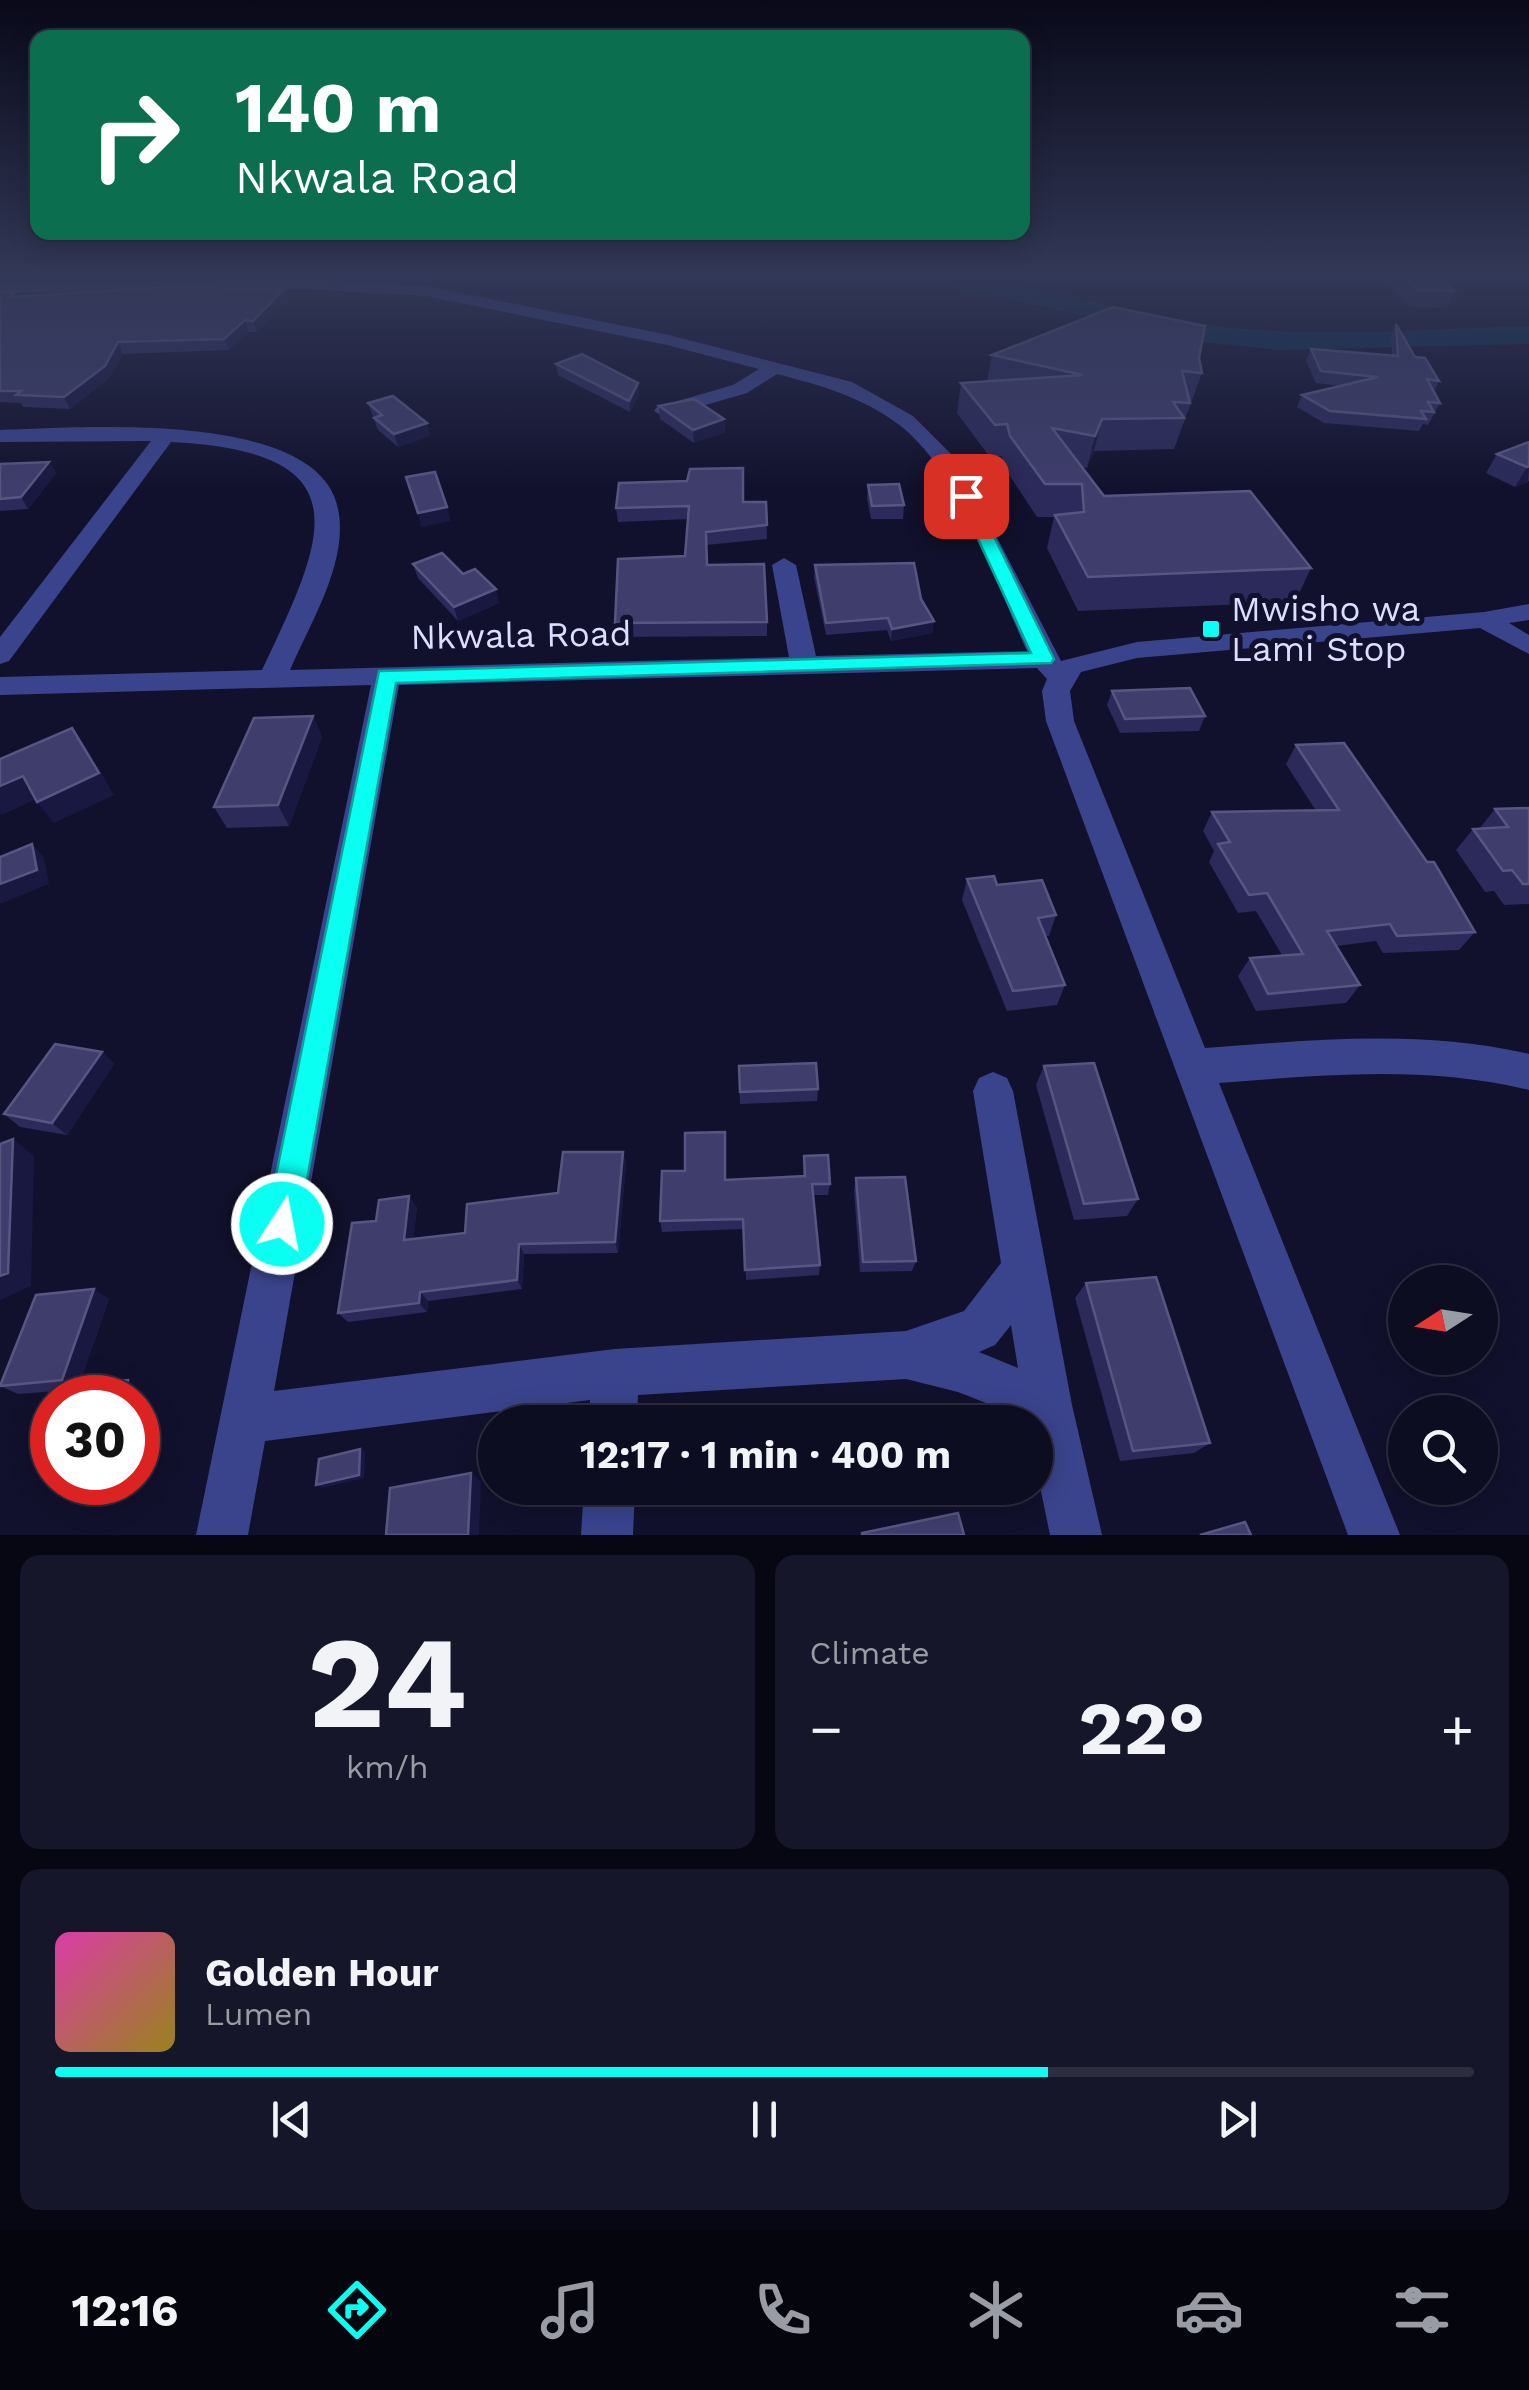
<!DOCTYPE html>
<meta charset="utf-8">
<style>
:root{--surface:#0d0d22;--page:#16162a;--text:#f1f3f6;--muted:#9a9ca5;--line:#2d2d40;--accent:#08fff2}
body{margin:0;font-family:"Work Sans",sans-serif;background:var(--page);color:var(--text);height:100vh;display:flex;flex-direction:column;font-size:38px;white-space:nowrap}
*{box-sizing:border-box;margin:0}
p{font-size:32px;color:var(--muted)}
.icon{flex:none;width:55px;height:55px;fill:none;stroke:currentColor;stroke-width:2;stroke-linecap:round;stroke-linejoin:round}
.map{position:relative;height:1535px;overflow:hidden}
.drawer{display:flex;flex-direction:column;gap:20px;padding:20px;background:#070713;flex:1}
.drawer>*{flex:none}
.top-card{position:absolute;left:30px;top:30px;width:1000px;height:210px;border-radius:20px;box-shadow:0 5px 25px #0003,0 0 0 2px var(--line);background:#0b6e4f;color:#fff;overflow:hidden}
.needle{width:65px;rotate:258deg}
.fabs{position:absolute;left:1388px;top:1265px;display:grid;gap:20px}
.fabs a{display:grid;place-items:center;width:110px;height:110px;border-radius:50%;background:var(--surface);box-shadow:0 5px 25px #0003,0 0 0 2px var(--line);font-size:50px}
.speed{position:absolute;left:30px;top:1375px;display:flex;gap:20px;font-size:50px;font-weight:700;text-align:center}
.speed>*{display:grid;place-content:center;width:130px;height:130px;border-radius:50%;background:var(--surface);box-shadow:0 5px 25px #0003,0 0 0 2px var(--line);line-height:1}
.speed .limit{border:15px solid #d22;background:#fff;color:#111}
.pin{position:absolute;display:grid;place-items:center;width:85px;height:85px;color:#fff;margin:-42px;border-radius:20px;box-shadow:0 5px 15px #0006}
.me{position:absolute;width:110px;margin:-55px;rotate:11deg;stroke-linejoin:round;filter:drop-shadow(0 0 8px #0008)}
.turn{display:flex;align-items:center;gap:35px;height:210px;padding:0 40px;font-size:45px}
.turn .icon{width:130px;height:130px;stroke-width:2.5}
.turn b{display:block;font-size:70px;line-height:85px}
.big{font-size:75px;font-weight:700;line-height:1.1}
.drawer .tile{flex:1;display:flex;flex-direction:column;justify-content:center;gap:15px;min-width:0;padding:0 35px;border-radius:20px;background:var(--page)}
.drawer .dial{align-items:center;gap:0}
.dial b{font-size:130px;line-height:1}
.song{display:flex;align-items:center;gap:30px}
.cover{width:120px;height:120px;border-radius:15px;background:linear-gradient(135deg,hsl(320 70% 55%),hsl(50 70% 35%))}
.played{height:10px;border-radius:5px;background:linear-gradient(90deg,var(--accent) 70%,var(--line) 70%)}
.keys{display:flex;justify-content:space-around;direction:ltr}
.heat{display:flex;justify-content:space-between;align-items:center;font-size:55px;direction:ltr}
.drawer .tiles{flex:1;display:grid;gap:20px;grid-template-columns:1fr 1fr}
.tile:last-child{grid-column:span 2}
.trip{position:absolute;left:478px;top:1405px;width:575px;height:100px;border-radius:50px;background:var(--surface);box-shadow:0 5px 25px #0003,0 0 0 2px var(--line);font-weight:700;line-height:100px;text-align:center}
.tab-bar{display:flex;height:160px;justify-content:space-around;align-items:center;background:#05050e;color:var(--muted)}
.tab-bar .icon{width:70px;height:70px}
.tab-bar .current{color:var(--accent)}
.tab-bar b{font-size:45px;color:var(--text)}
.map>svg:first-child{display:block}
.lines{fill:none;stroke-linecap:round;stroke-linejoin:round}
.river{fill:#092c4d;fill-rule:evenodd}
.minor{fill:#3a448d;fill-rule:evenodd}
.wall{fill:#2b2a5a}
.shaded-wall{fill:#191841}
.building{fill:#3e3d6c;stroke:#575683;stroke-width:2.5}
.route{fill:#08fff2;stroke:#05a69d;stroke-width:2.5}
.poi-dot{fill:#08fff2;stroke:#11112d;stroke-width:4}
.labels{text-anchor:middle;stroke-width:10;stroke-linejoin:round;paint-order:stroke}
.poi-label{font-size:35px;fill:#dcdeff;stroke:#11112d;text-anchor:start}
.street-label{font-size:35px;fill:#dcdeff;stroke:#11112d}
</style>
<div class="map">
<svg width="1529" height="1535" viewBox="0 0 1529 1535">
<rect width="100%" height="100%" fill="#11112d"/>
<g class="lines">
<path class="river" d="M927,276c96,0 185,36 280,49 106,14 215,4 322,1v18l-251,6 -75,-8 -263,-58z"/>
<g class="minor">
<path d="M309,279l117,7 243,49 183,47 61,34 44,44 104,201 76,-19 347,-30 45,-8v16l-20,3 20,12v19l-49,-26 -343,30 -56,14 -11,19 4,30 131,327c110,-8 216,-19 324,6v36c-104,-25 -204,-15 -310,-7l181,452h-52l-302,-814 -4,-30 5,-12 -10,-11 -638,17 -125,706 341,-42 291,-18 58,-20 37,-48 -28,-172 6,-13 14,-6 14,6 6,13 59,314 30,130h-52l-15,-73v-40l-77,-30 -52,-13 -268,16 -1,27h-48l1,-22 -325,41 -17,94h-52l175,-850 -371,10v-18l262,-7c63,-133 105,-218 -91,-228l-162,219 -9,3v-27l151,-196 -151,1v-12c76,-2 319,-22 338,79 11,53 -28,114 -48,161l499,-13 -17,-92 12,-7 12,7 20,91 211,-5c-31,-67 -70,-184 -129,-227 -36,-27 -78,-39 -121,-50l-30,19 -83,24 -10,-6 3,-4 76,-22 26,-16 -92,-24 -241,-49 -117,-7 -309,4v-10zM1011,1325l7,43 -39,-16 16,-7z"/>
<polygon points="584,1488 635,1488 633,1535 581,1535"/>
</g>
</g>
<g class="wall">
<polygon points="1374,276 1439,276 1454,291 1446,308 1410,307 1389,286 1383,286"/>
<polygon points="283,290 287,300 257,332 249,332 229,350 123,354 110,377 70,409 23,407 21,403 0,402 0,292 19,297"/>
<polygon points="1396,324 1415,357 1439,381 1434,392 1440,403 1428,425 1423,424 1419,431 1324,423 1297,407 1302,395 1340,386 1316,383 1306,361 1311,349 1392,355 1391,335"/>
<polygon points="992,355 1199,358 1202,373 1174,449 1094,451 1087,468 1082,467 1104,496 1311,568 1295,602 1078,611 1047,548 1054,517 1037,517 1004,467 1002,456 989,456 957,413 961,383 987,381"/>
<polygon points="556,364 638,383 639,394 630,412 558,375"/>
<polygon points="368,403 427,423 430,436 398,447 378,430"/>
<polygon points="659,406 724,419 725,432 694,443 660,419"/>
<polygon points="1529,442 1529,481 1515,487 1486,473 1497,454"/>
<polygon points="49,462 56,473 28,509 0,511 0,464"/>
<polygon points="868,485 904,505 903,519 871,519 867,498"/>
<polygon points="743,502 766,502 767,539 706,545 707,565 767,622 767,636 616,637 615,623 685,556 688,519 618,522 616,508"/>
<polygon points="413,564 463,574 499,603 458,621 418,578"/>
<polygon points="815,565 921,599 934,621 932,633 891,641 887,630 826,635 814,577"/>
<polygon points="1112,691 1205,716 1199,731 1120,733 1107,705"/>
<polygon points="313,716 322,737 289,826 227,828 214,807"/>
<polygon points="1296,745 1475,932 1459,950 1383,953 1376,941 1336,946 1360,985 1346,1003 1256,1011 1238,976 1250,958 1282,955 1256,911 1238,913 1209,862 1214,851 1203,831 1212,812 1316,811 1286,764"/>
<polygon points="1529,808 1529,904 1504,905 1494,891 1485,892 1456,850 1473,829 1480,828 1495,809"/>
<polygon points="967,879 997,885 1056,915 1049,936 1045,936 1065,985 1057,1005 1007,1011 962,900"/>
<polygon points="102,1052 114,1064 67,1135 20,1127 4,1114"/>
<polygon points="739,1066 818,1089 817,1101 740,1104"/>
<polygon points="1044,1066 1138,1199 1127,1216 1074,1220 1036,1085"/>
<polygon points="623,1152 626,1164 618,1253 524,1254 522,1289 428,1301 427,1312 348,1322 338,1313 376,1221 417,1207 413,1239 465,1233 558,1193"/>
<polygon points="804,1156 830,1184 828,1195 814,1195 820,1265 819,1275 746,1280 744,1229 662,1232 660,1221 726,1180 803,1176"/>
<polygon points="856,1178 916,1261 912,1271 860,1272 854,1190"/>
<polygon points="1086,1283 1210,1443 1194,1453 1120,1461 1075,1298"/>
<polygon points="109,1299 80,1382 135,1385 18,1394 0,1386"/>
</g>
<g class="shaded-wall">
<polygon points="283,290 287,300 257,332 253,321"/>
<polygon points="245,320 249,332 229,350 224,339"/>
<polygon points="118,342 123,354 110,377 70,409 64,397"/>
<polygon points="638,383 639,394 630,412 629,401"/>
<polygon points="724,419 725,432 694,443 693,430"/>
<polygon points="1102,419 1094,451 1087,468 1095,436"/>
<polygon points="427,423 430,436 398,447 394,434"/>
<polygon points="49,462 56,473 28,509 21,497"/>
<polygon points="1529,466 1528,481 1515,487 1527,467"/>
<polygon points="447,507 451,521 421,527 418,513"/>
<polygon points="496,589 499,603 458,621 454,607"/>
<polygon points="934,621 932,633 891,641 892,629"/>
<polygon points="313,716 322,737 289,826 278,805"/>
<polygon points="72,728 87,749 114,795 54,823 37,802"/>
<polygon points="23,776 40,797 2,815 0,813 0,786"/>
<polygon points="32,844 44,858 49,884 0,904 0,884"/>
<polygon points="102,1052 114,1064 67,1135 52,1123"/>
<polygon points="13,1139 34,1156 31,1286 0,1300 0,1276"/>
<polygon points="623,1152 626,1164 618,1253 615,1242"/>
<polygon points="409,1196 417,1207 412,1251 404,1240"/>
<polygon points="519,1244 524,1254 522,1289 517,1280"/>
<polygon points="94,1289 109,1299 78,1388 62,1380"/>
<polygon points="420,1292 428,1301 427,1312 419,1303"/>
<polygon points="128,1380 135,1385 131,1398 122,1398"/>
<polygon points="360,1449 365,1452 364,1478 322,1488 316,1485"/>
<polygon points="471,1473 481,1482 479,1535 468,1535"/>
</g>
<g class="building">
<polygon points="1404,276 1439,276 1454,291 1417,290"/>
<polygon points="174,287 283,290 253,321 245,320 224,339 118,342 105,366 64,397 16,395 21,391 0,391 0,292 16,292 10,297"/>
<polygon points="1113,307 1205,326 1199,358 1202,373 1182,371 1190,403 1173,402 1184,418 1102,419 1095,436 1052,428 1104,496 1250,491 1311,568 1088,577 1055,515 1084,512 1082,484 1045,484 1010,436 1007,424 995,425 961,383 1083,375 992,355"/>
<polygon points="1396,324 1415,357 1425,358 1439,381 1427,379 1440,403 1428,402 1434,412 1421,411 1426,419 1330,411 1302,395 1378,377 1321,371 1311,349 1398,356"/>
<polygon points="582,354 638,383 629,401 556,364"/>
<polygon points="393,396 427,423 394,434 374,418 382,415 368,403"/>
<polygon points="694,399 724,419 693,430 659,406"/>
<polygon points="1529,442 1529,466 1527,467 1497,454"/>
<polygon points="49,462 21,497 0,499 0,464"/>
<polygon points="743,468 743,502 766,502 767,525 706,532 707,565 764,564 767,622 615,623 618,559 685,556 689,506 616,508 619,483 687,481 690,469"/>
<polygon points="435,472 447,507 418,513 406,477"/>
<polygon points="899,484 904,505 872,506 868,485"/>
<polygon points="442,553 463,574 475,569 496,589 454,607 413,564"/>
<polygon points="914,563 921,599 934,621 892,629 888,618 826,623 815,565"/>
<polygon points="1190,688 1205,716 1125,719 1112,691"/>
<polygon points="313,716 278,805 214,807 254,718"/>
<polygon points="72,728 99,773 37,802 23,776 0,786 0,759"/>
<polygon points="1344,743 1427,862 1434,862 1475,932 1397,936 1390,924 1327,931 1360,985 1268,994 1250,958 1303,954 1267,893 1249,895 1218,844 1230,842 1212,812 1339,810 1296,745"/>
<polygon points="1529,808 1529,884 1523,884 1512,870 1503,871 1473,829 1508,827 1495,809"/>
<polygon points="32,844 37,870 0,884 0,857"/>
<polygon points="994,876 997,885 1042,880 1056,915 1038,918 1065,985 1013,991 967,879"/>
<polygon points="55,1044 102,1052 52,1123 4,1114"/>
<polygon points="816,1063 818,1089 740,1092 739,1066"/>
<polygon points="1094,1063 1138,1199 1084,1204 1044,1066"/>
<polygon points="725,1132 725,1180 805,1176 804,1156 828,1155 830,1184 812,1184 820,1265 745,1270 743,1219 660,1221 662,1171 685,1171 685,1133"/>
<polygon points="13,1139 8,1273 0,1276 0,1144"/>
<polygon points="563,1152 623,1152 615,1242 519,1244 517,1280 420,1292 419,1303 338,1313 352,1223 376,1221 379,1200 409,1196 404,1240 465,1233 467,1204 558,1193"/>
<polygon points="905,1177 916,1261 863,1262 856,1178"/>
<polygon points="1156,1277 1210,1443 1133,1451 1086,1283"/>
<polygon points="94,1289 62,1380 0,1386 36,1295"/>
<polygon points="128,1380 122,1398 69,1398 75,1383"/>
<polygon points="360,1449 359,1475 316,1485 319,1459"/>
<polygon points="471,1473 468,1535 386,1535 390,1488"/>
<polygon points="958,1513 964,1535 862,1535 862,1533"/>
<polygon points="1245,1522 1251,1535 1200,1535"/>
</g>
<linearGradient id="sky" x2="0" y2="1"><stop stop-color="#090919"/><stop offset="0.56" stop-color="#323857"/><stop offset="1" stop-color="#323857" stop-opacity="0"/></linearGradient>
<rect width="1529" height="491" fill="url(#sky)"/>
<polygon class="route" points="966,491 974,496 1054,659 1051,663 396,683 299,1224 294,1235 282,1240 271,1235 266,1224 379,671 1031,653 958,496"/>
<rect class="poi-dot" x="1201" y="619" width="20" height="20" rx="5"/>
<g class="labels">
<g class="poi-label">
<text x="1231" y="621">Mwisho wa<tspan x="1231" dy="40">Lami Stop</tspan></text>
</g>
<g class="street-label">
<text transform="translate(521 635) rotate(-1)" y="12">Nkwala Road</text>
</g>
</g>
</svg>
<div class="fabs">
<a><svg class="needle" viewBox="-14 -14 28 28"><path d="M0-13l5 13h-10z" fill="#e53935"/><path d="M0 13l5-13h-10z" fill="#9a9ca5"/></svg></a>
<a><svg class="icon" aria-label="search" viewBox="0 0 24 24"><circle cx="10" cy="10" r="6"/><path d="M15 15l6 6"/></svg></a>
</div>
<div class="speed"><div class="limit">30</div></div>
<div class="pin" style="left:966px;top:496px;background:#d93025"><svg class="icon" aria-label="arrive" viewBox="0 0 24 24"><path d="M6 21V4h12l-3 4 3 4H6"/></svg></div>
<svg class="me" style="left:282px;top:1224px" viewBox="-20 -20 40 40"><circle r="17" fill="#08fff2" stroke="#fff" stroke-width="3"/><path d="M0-11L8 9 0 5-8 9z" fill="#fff"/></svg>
<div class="trip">12:17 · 1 min · 400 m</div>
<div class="top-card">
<div class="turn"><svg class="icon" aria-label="right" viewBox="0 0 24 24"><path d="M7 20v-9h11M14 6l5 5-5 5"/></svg><div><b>140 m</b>Nkwala Road</div></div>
</div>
</div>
<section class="drawer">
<div class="tiles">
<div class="tile dial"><b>24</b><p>km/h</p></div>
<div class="tile"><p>Climate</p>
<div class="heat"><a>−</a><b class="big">22°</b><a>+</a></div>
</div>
<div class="tile">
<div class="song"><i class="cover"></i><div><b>Golden Hour</b><p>Lumen</p></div></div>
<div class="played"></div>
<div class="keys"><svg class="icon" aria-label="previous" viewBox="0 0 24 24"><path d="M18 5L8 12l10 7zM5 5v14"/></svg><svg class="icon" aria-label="pause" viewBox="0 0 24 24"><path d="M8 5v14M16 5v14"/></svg><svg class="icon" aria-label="next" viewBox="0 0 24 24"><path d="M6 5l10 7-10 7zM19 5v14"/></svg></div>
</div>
</div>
</section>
<nav class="tab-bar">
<b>12:16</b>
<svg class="icon current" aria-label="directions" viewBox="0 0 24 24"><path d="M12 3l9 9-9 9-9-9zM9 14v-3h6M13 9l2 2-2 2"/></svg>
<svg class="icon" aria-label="music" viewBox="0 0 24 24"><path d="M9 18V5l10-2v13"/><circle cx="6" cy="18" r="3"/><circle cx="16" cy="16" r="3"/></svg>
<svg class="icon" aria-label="phone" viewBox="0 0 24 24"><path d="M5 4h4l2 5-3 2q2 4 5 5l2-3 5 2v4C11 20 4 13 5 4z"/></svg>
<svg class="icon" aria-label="climate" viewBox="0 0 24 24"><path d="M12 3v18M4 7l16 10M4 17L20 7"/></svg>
<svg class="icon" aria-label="car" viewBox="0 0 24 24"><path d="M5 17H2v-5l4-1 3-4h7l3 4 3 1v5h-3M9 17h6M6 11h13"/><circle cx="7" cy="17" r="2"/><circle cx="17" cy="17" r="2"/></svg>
<svg class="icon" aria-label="filters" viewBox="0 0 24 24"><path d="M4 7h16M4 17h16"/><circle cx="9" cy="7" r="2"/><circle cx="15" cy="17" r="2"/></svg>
</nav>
